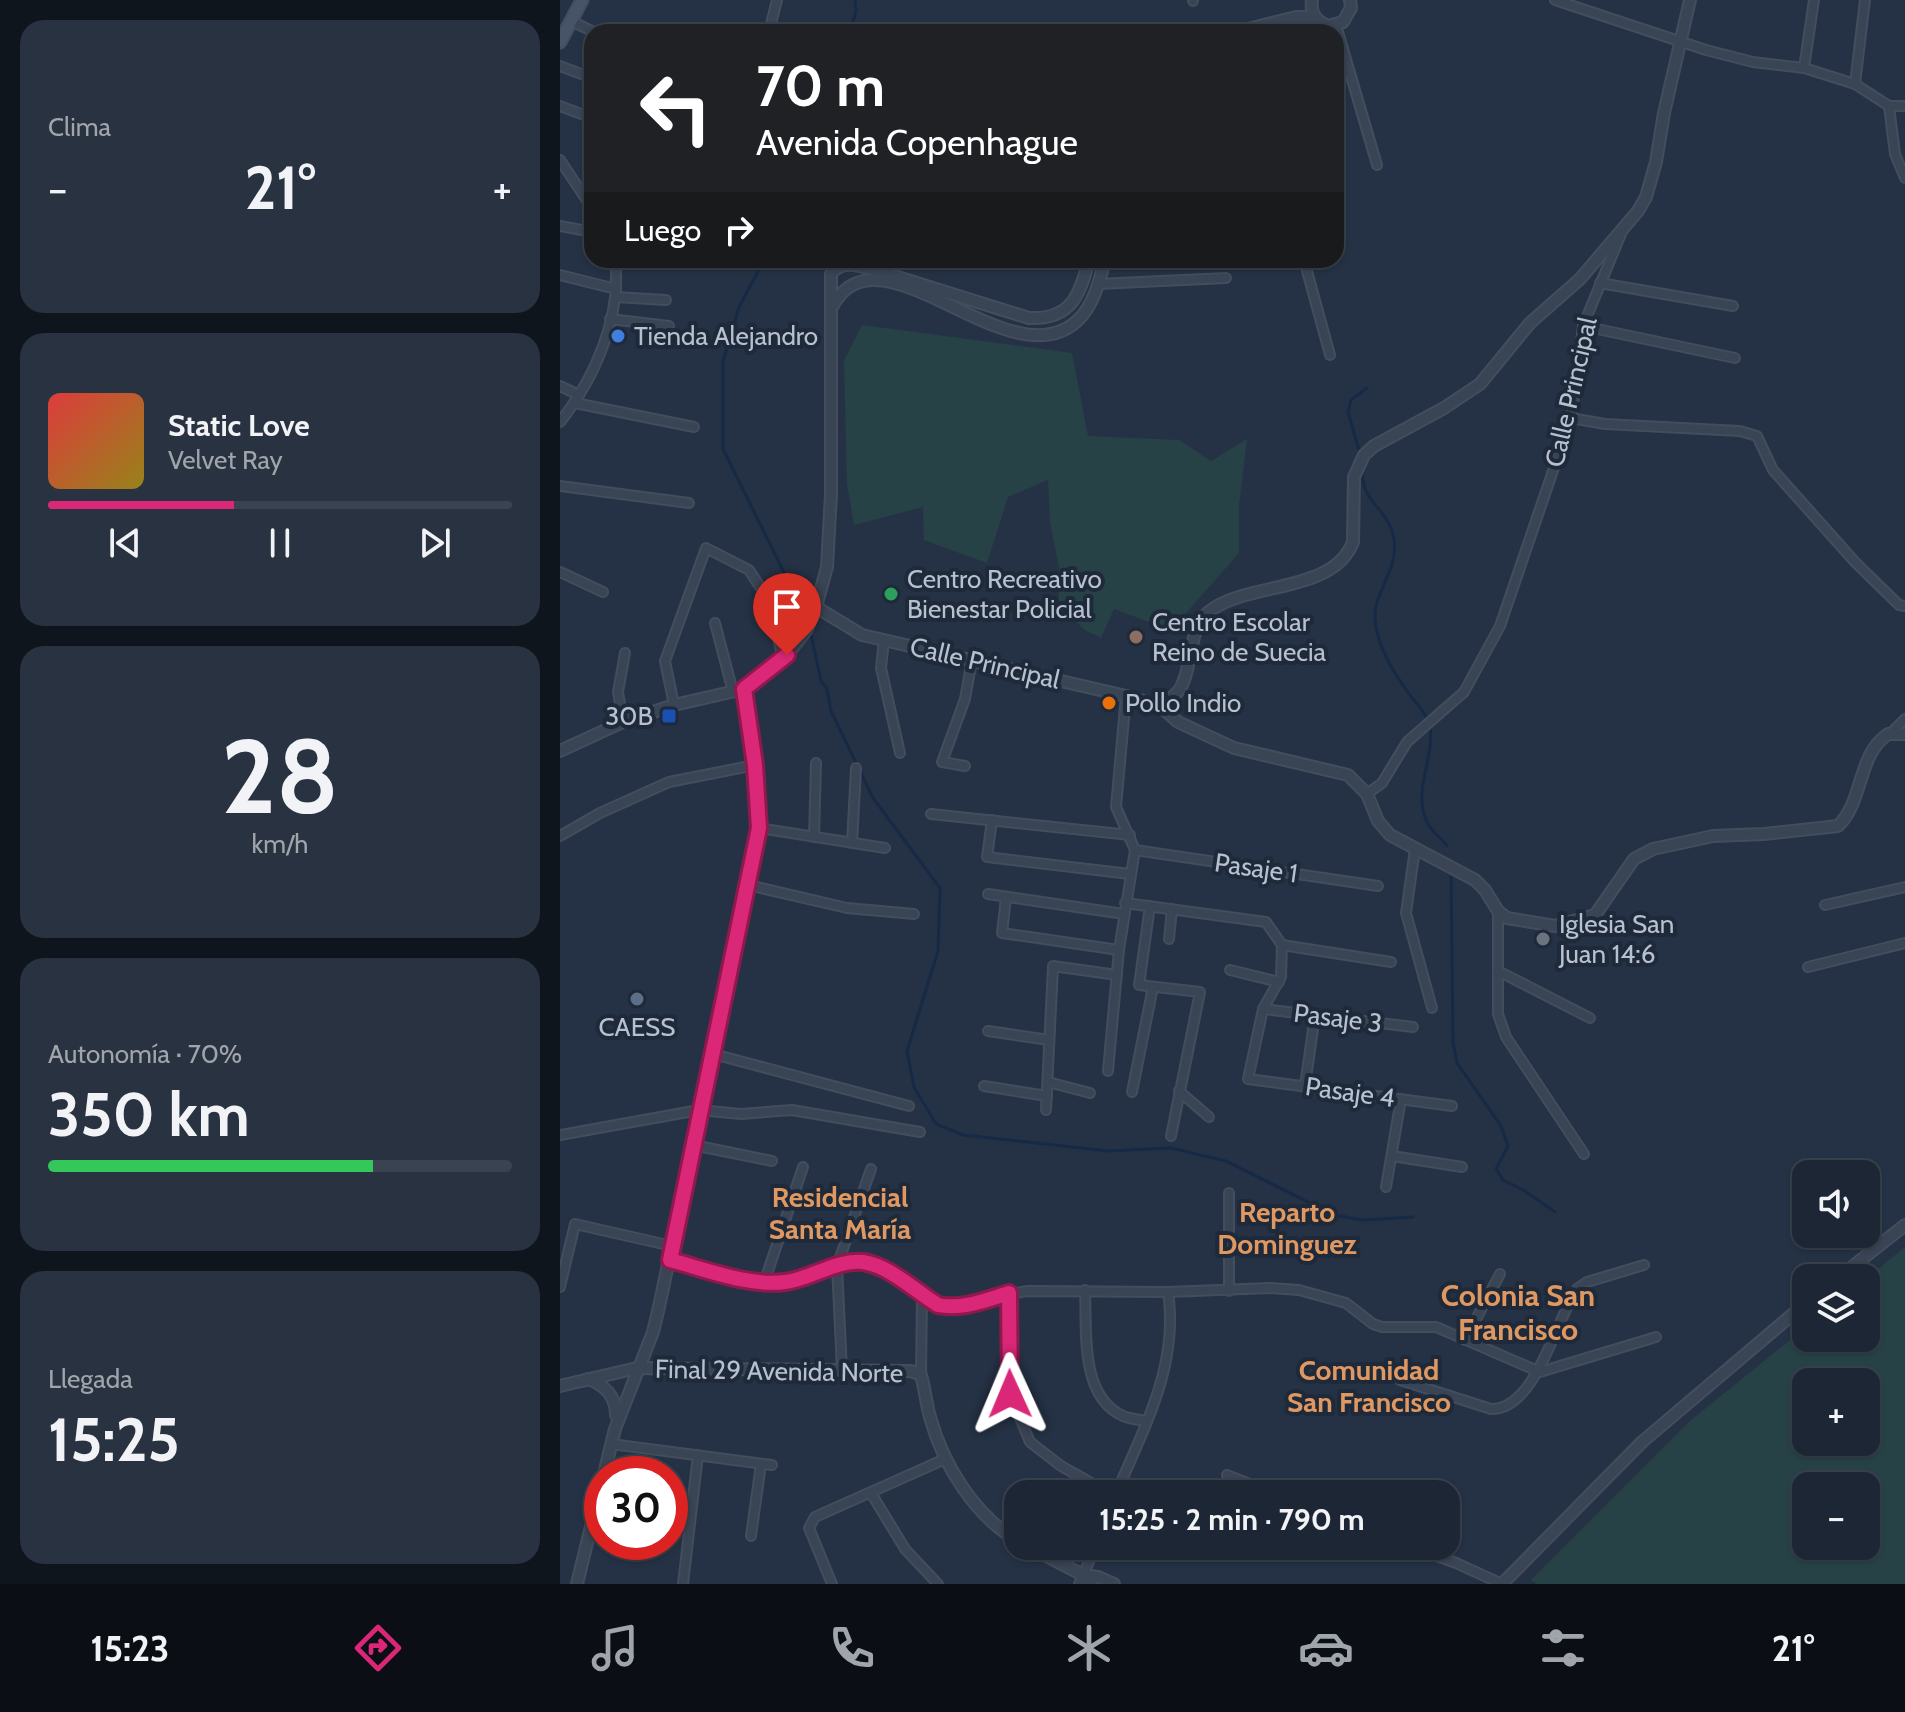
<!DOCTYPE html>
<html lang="es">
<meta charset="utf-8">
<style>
:root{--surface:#1c2634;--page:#293240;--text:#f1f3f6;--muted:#a0a5ac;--line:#3a434f;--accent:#db2777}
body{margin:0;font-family:Cabin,sans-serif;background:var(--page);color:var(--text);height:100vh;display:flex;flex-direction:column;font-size:30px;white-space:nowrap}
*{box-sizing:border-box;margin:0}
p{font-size:26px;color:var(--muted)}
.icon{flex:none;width:44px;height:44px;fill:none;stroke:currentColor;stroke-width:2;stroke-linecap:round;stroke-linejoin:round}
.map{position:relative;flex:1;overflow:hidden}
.sheet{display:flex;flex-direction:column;gap:20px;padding:20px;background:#0f151d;width:560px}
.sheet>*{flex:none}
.banner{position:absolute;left:24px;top:24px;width:760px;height:244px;border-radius:24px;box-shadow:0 2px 6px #0004,0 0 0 2px var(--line);background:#202124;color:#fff;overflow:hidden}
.controls{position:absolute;left:1232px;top:1160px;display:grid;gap:16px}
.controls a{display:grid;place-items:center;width:88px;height:88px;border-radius:16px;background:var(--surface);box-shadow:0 2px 6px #0004,0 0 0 2px var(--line);font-size:40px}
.speed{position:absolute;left:24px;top:1456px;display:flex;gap:16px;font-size:40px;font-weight:700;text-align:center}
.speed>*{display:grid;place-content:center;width:104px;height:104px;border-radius:50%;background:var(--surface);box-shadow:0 2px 6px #0004,0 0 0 2px var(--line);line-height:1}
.speed .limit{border:12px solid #d22;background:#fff;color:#111}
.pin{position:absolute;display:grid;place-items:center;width:68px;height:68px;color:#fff;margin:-82px -34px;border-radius:50% 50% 50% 0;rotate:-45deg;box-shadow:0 0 8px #0007}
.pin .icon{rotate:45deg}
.me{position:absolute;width:88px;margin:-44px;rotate:359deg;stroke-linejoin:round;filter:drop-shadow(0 0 6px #0008)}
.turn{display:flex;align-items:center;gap:28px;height:168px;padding:0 40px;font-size:36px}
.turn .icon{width:104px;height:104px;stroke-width:2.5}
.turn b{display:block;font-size:56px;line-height:68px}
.then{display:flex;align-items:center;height:76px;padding:0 40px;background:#0003;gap:16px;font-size:30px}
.big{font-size:60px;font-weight:800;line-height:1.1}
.sheet .card{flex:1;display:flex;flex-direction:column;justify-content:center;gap:12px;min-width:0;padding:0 28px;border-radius:24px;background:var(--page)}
.sheet .dial{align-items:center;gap:0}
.dial b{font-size:104px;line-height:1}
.song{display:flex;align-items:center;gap:24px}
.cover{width:96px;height:96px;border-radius:12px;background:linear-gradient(135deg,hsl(0 70% 55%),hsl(50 70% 35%))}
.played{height:8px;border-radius:4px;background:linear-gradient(90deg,var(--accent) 40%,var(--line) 40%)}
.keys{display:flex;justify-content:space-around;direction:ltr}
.heat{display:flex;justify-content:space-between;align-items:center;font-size:44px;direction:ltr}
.charge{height:12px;border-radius:6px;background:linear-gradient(90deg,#34c759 70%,var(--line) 0)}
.trip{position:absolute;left:444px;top:1480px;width:456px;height:80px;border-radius:24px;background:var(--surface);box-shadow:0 2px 6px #0004,0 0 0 2px var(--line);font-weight:800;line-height:80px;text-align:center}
.tab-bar{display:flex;height:128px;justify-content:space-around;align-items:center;background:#0b0f15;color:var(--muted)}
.tab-bar .icon{width:56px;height:56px}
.tab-bar .on{color:var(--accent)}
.tab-bar b{font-size:36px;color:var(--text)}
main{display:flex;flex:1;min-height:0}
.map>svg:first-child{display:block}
.green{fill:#274246;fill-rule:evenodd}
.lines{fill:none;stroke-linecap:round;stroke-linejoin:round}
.stream{stroke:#162945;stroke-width:3}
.minor-casing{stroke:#434d5e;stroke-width:12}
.tertiary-casing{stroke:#434d5e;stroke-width:14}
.secondary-casing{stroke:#434d5e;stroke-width:15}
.minor{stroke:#394454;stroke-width:8}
.tertiary{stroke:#394454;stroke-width:10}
.secondary{stroke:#475368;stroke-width:11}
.route-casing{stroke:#8e194d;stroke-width:20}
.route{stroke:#db2777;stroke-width:14}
.shop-dot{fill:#3f7fe0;stroke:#1e293a;stroke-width:3}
.leisure-dot{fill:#2e9e5b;stroke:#1e293a;stroke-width:3}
.education-dot{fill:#8d6e63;stroke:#1e293a;stroke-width:3}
.food-dot{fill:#e8710a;stroke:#1e293a;stroke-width:3}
.transit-dot{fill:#1a4fb4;stroke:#1e293a;stroke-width:3}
.worship-dot{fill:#6b7280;stroke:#1e293a;stroke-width:3}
.service-dot{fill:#5c6f8a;stroke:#1e293a;stroke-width:3}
.labels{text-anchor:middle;stroke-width:8;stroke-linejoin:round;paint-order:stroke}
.poi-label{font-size:26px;fill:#b7c0ce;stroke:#1e293a;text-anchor:start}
.street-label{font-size:26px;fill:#b7c0ce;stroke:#1e293a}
.neighbourhood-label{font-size:28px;font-weight:bold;fill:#df9861;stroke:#1e293a}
.quarter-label{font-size:30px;font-weight:bold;fill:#df9861;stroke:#1e293a}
</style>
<main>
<section class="sheet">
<div class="card"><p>Clima</p>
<div class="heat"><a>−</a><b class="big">21°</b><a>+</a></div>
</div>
<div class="card">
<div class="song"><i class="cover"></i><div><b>Static Love</b><p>Velvet Ray</p></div></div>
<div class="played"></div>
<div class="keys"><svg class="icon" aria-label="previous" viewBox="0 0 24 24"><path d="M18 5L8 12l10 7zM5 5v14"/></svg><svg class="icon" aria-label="pause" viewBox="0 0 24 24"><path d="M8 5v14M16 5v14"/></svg><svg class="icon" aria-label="next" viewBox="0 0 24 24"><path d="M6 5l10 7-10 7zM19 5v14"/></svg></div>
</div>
<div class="card dial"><b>28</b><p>km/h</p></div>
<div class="card"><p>Autonomía · 70%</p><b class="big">350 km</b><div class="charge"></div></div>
<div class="card"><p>Llegada</p><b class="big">15:25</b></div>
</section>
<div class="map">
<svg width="1345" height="1584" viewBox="0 0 1345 1584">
<rect width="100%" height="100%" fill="#253245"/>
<g class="green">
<polygon points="302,325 512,353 528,436 619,440 651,461 687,439 679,505 679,553 611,630 554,609 541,638 525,630 499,607 499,567 490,522 488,480 448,497 427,563 364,540 363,507 294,525 287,484 284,361"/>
<path d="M1345,1247v337h-368l-6,-4 159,-159 116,-94v11h60v-59zM1246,1382h60v60h-60zM1246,1486h60v60h-60z"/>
</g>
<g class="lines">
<g class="stream">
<polyline points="290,32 296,11 295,0"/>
<polyline points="204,260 179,307 163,362 163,449 245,615"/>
<polyline points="800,454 788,412 791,400 807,388"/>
<path d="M802,469c-1,35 27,39 32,70 5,32 -22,55 -19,81 3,27 17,50 32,71 8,11 21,24 23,36 5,31 -19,66 -2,97 4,8 14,14 19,22"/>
<polyline points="251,634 261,681 267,689 271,711 313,798 380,888 378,951 347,1051 354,1087 376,1124 403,1135 548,1151 611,1148 666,1161 774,1215 803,1220 853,1217"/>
<polyline points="891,871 893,1042 897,1063 941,1126 948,1146 936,1169 943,1180 965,1191 995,1212"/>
</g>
<defs>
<g id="minor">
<polyline points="633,0 633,1"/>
<polyline points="995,0 1146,50 1193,62 1244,68 1295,84 1329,106 1345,106"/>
<polyline points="11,21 34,32"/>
<polyline points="776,25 817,165"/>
<polyline points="209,32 217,0"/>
<polyline points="0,66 32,78"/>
<polyline points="1244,68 1254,0"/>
<polyline points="1295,84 1305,0"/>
<polyline points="0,106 32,118"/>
<polyline points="1329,106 1335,154 1345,178"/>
<polyline points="0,160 32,208"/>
<polyline points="0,226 32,232"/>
<polyline points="744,260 770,355"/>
<polyline points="0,275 56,289"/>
<polyline points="1040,283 1173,306"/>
<polyline points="538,284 666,278"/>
<polyline points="56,297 106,300"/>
<polyline points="50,319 109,326"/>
<polyline points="1023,326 1175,358"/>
<polyline points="0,386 19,395"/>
<polyline points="15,403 134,427"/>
<polyline points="1011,418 1045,424 1180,431 1197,436 1213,470 1295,562 1339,605 1345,606"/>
<path d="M0,422c35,-44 62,-106 55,-162"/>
<polyline points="0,486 129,503"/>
<polyline points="0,572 43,592"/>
<polyline points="155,623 173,692"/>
<polyline points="324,640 321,668 340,753"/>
<polyline points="114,705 105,661 146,548 189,570 210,602 223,660"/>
<polyline points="63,722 58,692 65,653"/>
<polyline points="1331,733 1345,719"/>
<polyline points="405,766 382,762 405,699 412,660"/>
<polyline points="807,794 822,783 847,742 904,692 940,626 1011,418 1023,326 1061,234"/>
<polyline points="371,814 570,835"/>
<polyline points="432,820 427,857 570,874"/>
<polyline points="199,828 325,848"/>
<polyline points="0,836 40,813 109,782 195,765"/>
<polyline points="254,837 256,763"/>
<polyline points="292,843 296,768"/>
<polyline points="855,849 846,913 872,1008"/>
<polyline points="575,850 818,886"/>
<polyline points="188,885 287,908 354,914"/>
<polyline points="428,894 564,914"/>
<polyline points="446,897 442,933 559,950"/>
<polyline points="565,903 706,922 722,945 831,962"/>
<polyline points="1265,905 1345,887"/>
<polyline points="590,906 579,985 640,992 611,1136"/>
<polyline points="938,911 938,1014 946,1037 1024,1154"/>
<polyline points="609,939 612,909"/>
<polyline points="722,945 721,977 703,1009 688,1079 892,1106"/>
<polyline points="1248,967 1345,943"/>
<polyline points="670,970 719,982"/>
<polyline points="938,971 1030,1018"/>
<polyline points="703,1009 853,1027"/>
<polyline points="428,1031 489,1040"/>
<polyline points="153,1054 349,1106"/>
<polyline points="548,1071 559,950 575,850 556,807 566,696"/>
<polyline points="488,1082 530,1093"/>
<polyline points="424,1086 487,1096"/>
<polyline points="745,1086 755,1015"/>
<polyline points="619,1091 649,1117"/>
<polyline points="572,1092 593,987"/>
<polyline points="486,1110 493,966 557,975"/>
<polyline points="0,1135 139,1110 181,1114 232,1110 360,1132"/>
<polyline points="133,1145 212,1161"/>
<polyline points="832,1156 902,1167"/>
<polyline points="826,1187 841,1099"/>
<path d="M110,1260c37,9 80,28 119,22 23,-4 46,-20 70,-20 31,0 52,32 79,43 22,8 66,-12 90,-14l140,1 102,-4 29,2 47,13 27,21 9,3h54l104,45 116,-35"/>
<polyline points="204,1283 243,1167"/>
<polyline points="0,1287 15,1224 112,1246"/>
<path d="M525,1290c2,39 -6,106 38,126 7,3 17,4 24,5"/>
<polyline points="669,1291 669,1193"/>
<polyline points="449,1293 450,1394 470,1442 501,1466 551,1494"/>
<polyline points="905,1340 940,1274"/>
<polyline points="282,1370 277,1266 311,1169"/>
<polyline points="361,1375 362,1295"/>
<path d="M840,1380l91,29c45,1 65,-90 86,-120l10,-7 57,-17"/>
<polyline points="51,1444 212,1465"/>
<polyline points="667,1475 716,1494"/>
<polyline points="311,1493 345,1549 378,1584"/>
<path d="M556,1494c28,-67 63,-128 52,-202"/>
<polyline points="191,1536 201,1464"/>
<polyline points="849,1546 896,1563 942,1584"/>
<polyline points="123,1584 138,1455"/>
<polyline points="272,1584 249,1528 255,1517 385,1459"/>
<polyline points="519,1584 536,1546"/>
</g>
<g id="tertiary">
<path d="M752,0c-2,13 4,21 16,26l15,-4 8,-14 -1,-8"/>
<polyline points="676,32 736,17 754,17"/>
<path d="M272,307c47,-89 177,76 245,14 16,-14 23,-41 28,-61"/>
<path d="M256,607l46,28 264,61 34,10 18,16 56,26 114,27 19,19 11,27 12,14 85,45 10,10 13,21 9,7 48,8 40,-11 39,-56 19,-10 60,-13 51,-2 74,-8c26,-25 19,-71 50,-92h17"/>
<path d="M600,706c8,-6 18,-11 22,-21 12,-24 5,-61 32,-77 40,-26 120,-16 139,-66l1,-65 10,-22 10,-9 70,-38 36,-24 50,-61 50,-44 58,-68 8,-14 10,-35 8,-49 26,-113"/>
<path d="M0,751l63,-29 51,-17 70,-16 43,-34 19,-24 10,-24 11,-40 4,-73v-220c12,-15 28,-8 44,-4l154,48c42,2 51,-23 60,-58"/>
<polyline points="1278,1278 1345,1225"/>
<path d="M28,1379c17,6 28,18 28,36"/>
<path d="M0,1386l77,-18 274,3 10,4c4,14 5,28 9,42 13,48 45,99 88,124"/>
<polyline points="44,1474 55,1429 93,1332 99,1307 196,846 200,809 184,689"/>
<polyline points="467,1546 523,1575 531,1584"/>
<polyline points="523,1575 538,1577 554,1584"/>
<polyline points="17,1584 42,1481"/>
<polyline points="942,1584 1082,1442 1246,1303"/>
</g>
<polyline id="secondary" points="0,42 22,0"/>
</defs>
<use href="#minor" class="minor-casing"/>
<use href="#tertiary" class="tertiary-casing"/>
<use href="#secondary" class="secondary-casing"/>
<use href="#minor" class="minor"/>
<use href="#tertiary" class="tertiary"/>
<use href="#secondary" class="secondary"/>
</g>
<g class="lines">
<defs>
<path id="route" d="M227,655l-43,34 11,76 4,63 -89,432c34,9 80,27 115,22 26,-3 52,-23 78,-20 27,4 52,29 75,43 24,5 48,-5 71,-12l1,101"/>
</defs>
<use href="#route" class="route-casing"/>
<use href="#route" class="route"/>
</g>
<circle class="shop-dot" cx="58" cy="336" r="8"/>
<circle class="leisure-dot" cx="331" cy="594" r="8"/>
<circle class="education-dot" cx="576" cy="637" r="8"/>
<circle class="food-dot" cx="549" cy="703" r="8"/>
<rect class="transit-dot" x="101" y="708" width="16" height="16" rx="4"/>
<circle class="worship-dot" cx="983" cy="939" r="8"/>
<circle class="service-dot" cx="77" cy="999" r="8"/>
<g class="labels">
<g class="poi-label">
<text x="74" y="345">Tienda Alejandro</text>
<text x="347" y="588">Centro Recreativo<tspan x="347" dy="30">Bienestar Policial</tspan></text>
<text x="592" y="631">Centro Escolar<tspan x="592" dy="30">Reino de Suecia</tspan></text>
<text x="565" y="712">Pollo Indio</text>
<text x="93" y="725" text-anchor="end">30B</text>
<text x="999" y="933">Iglesia San<tspan x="999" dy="30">Juan 14:6</tspan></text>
<text x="77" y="1036" text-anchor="middle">CAESS</text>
</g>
<g class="street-label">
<text transform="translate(1011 392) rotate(-77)" y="9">Calle Principal</text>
<text transform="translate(425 663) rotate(13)" y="9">Calle Principal</text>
<text transform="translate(696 868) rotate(8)" y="9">Pasaje 1</text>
<text transform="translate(778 1018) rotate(7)" y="9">Pasaje 3</text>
<text transform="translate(790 1092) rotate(8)" y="9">Pasaje 4</text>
<text transform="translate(219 1371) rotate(1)" y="9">Final 29 Avenida Norte</text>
</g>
<g class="neighbourhood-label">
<text x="280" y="1207">Residencial<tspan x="280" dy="32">Santa María</tspan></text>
<text x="727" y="1222">Reparto<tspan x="727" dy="32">Dominguez</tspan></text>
<text x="809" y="1380">Comunidad<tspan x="809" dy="32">San Francisco</tspan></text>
</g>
<g class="quarter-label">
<text x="958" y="1306">Colonia San<tspan x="958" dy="34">Francisco</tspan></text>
</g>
</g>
</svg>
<div class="controls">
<a><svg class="icon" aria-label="sound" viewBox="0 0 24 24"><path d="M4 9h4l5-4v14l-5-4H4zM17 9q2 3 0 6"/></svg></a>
<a><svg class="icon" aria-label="layers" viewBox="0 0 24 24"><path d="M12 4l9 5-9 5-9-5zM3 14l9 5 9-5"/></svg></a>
<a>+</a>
<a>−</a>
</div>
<div class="speed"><div class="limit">30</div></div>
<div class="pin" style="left:227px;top:655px;background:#d93025"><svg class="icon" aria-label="arrive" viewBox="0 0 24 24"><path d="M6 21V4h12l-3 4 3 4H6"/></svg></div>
<svg class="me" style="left:450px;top:1394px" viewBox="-20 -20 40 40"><path d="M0-17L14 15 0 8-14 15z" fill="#db2777" stroke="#fff" stroke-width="4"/></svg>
<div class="trip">15:25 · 2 min · 790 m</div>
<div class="banner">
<div class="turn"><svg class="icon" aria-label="left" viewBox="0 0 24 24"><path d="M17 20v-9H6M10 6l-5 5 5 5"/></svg><div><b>70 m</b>Avenida Copenhague</div></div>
<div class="then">Luego<svg class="icon" aria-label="right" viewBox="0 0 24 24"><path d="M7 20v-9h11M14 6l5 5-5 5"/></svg></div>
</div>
</div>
</main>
<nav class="tab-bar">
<b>15:23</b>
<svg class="icon on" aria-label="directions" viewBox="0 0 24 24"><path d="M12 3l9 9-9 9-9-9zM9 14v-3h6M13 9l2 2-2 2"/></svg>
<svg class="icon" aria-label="music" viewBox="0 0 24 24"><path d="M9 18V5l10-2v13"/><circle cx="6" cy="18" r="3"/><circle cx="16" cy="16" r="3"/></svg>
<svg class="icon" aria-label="phone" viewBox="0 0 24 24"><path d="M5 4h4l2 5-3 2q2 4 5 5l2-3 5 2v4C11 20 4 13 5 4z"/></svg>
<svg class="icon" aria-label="climate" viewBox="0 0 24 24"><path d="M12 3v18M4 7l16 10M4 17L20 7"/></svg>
<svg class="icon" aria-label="car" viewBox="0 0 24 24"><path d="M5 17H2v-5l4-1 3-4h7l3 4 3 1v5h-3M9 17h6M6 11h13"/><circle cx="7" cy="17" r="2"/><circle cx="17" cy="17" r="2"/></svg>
<svg class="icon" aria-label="filters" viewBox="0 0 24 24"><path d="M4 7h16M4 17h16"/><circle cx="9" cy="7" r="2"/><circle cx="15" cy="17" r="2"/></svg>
<b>21°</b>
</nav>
